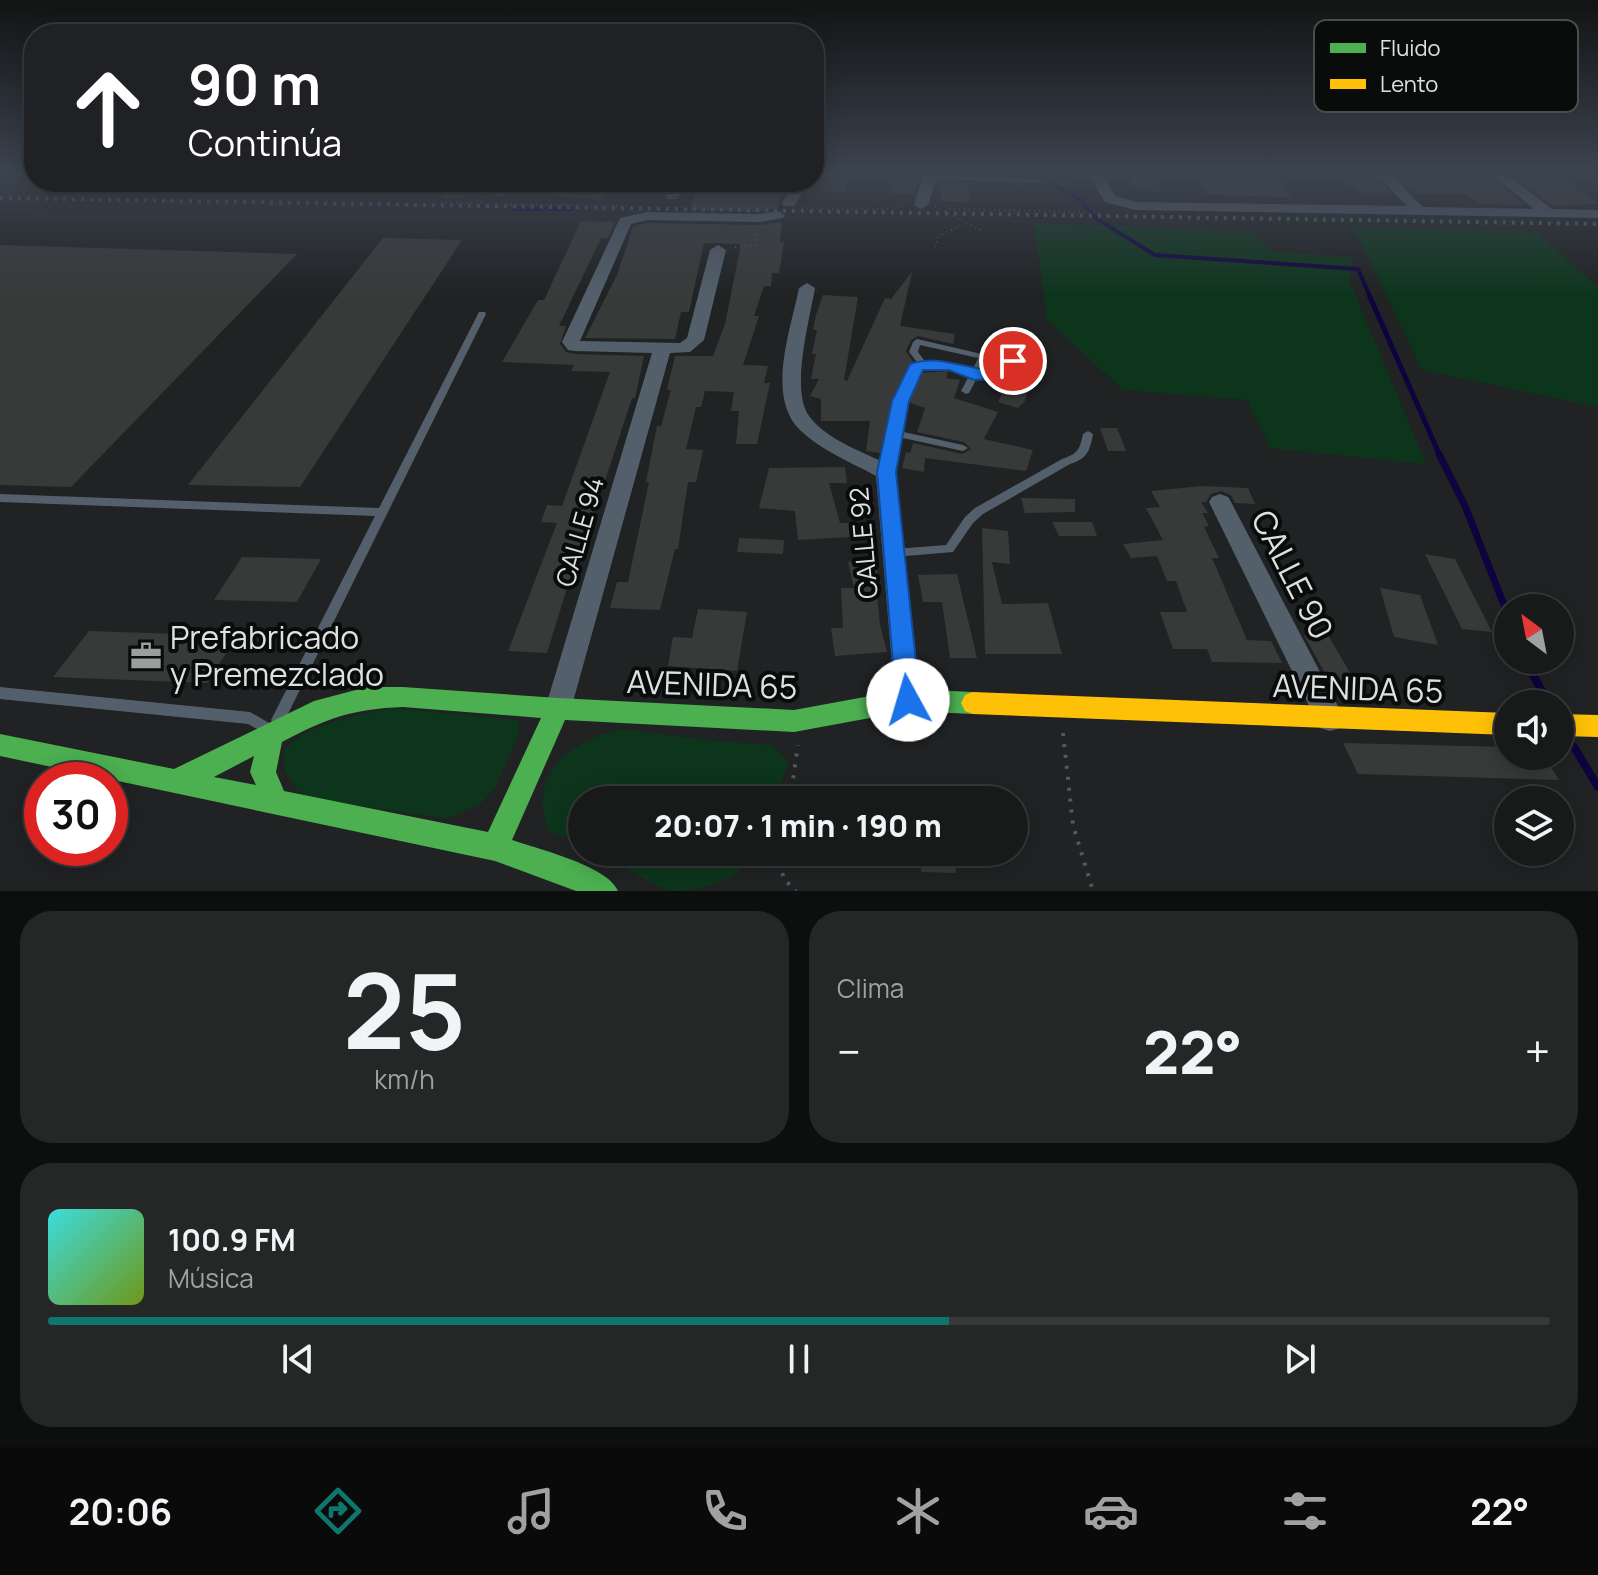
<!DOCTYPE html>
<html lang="es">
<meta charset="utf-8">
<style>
:root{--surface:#181a1a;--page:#252727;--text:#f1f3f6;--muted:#9fa1a2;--line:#363839;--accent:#0f766e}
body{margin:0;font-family:Manrope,sans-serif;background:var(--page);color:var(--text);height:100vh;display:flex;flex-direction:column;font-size:30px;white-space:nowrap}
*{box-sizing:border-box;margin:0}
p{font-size:26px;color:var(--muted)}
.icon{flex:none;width:44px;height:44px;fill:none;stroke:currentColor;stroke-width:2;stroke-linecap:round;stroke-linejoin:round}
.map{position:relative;height:891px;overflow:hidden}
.side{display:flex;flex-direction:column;gap:20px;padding:20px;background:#0d0e0e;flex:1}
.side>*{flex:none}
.top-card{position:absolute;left:24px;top:24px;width:800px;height:168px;border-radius:32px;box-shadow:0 4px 20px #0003,0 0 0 2px var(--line);background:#202124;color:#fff;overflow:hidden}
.needle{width:52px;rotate:328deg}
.buttons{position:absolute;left:1494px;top:594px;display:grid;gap:16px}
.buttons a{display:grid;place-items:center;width:80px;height:80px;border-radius:50%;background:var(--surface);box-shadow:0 4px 20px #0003,0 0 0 2px var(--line);font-size:40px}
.speed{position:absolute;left:24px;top:762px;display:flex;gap:16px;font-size:40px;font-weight:700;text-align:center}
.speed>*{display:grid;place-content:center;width:104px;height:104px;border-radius:50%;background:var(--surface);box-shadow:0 4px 20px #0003,0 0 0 2px var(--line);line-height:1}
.speed .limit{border:12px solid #d22;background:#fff;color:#111}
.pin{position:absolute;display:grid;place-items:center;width:68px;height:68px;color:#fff;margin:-34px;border:4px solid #fff;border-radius:50%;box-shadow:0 2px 8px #0007}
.me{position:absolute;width:88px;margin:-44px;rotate:354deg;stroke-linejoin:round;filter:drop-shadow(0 0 6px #0008)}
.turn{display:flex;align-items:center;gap:28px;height:168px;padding:0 32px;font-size:36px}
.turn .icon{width:104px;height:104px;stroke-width:2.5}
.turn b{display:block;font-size:56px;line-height:68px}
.big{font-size:60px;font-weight:800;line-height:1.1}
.side .card{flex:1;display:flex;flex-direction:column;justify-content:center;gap:12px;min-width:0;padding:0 28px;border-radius:32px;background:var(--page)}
.side .dial{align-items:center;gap:0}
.dial b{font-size:104px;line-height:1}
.song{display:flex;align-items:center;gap:24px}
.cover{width:96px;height:96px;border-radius:12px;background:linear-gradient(135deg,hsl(180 70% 55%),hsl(80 70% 35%))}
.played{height:8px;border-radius:4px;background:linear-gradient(90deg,var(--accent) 60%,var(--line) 60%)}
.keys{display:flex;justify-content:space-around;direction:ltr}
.heat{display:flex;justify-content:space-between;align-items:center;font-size:44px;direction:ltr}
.side .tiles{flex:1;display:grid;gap:20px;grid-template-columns:1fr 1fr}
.card:last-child{grid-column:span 2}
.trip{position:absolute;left:568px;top:786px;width:460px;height:80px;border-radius:40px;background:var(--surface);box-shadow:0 4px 20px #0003,0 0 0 2px var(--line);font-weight:800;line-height:80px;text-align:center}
.tabs{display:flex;height:128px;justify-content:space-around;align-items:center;background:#0a0a0a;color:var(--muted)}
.tabs .icon{width:56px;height:56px}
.tabs .current{color:var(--accent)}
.tabs b{font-size:36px;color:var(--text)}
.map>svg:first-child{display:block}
.green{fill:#0d351b}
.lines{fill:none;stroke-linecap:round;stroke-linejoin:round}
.stream-far3{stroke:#0f033f;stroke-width:4}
.stream-far2{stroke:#0f033f;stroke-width:5}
.stream-far1{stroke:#0f033f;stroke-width:7}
.stream{stroke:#0f033f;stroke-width:8}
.building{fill:#383a3a}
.path-far1{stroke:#52595f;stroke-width:2;stroke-dasharray:1 4;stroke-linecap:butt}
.path{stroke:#52595f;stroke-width:4;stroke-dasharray:3 8;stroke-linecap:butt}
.lane{fill:#53606b;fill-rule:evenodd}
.street{fill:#53606b;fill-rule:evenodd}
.fast{fill:#4caf50;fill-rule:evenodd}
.slow{fill:#ffc107;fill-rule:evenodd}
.rail{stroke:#596167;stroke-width:4;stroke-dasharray:3 6;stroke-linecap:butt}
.route{fill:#1a73e8;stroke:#114b97;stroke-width:2}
.labels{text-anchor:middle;stroke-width:8;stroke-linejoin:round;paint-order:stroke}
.street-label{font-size:26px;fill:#dee1e1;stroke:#0a0c0c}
.near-street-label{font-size:32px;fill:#dee1e1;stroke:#0a0c0c}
.near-poi-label{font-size:32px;fill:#dee1e1;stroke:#0a0c0c;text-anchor:start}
.key{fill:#0a0c0c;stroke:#4a4c4c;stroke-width:2}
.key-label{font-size:22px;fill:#dee1e1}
</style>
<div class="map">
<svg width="1598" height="891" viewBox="0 0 1598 891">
<rect width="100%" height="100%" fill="#202223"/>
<g class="green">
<polygon points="1034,223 1251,232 1272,252 1353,257 1349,280 1426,464 1270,448 1247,400 1123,390 1047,320"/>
<polygon points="1353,227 1535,232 1598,287 1598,407 1422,370"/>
<path d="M390,708l127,12 3,11 -25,57 -12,14 -35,17 -146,-22 -17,-26 -2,-19c22,-29 72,-35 107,-44z"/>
<path d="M625,729l79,11 68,5 17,17 -14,38h-193v44l-33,-13c-24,-58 25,-93 76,-102z"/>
<path d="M599,852h157c-16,28 -51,39 -85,39 -18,-5 -54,-29 -72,-39z"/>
</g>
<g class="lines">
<g class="stream-far3">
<polyline points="1035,173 1080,200 1097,219 1155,255 1358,269 1371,299"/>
<polyline points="513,209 571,209"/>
</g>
<polyline class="stream-far2" points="1370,297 1440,456"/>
<polyline class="stream-far1" points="1439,454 1465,506 1508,615"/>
<g class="stream">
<polyline points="1525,660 1549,704"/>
<polyline points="1574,747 1598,787"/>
</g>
</g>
<g class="building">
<polygon points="1128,173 1150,173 1161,191 1138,191"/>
<polygon points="1198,173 1276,173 1292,198 1208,194"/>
<polygon points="1339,173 1372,173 1390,193 1357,192"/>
<polygon points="1394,173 1479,180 1471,173 1487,173 1524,205 1478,204 1467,194 1414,194"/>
<polygon points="1510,173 1557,173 1598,204 1553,206"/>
<polygon points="823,174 848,175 846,192 821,191"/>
<polygon points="893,178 919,179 914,194 893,193"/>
<polygon points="454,182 473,182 461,199 441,198"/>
<polygon points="528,182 612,182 601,200 528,193"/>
<polygon points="699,182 756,187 764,186 765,182 782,182 778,208 760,211 690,210"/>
<polygon points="940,183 967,183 970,202 941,201"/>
<polygon points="581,221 615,222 608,238 601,238 559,326 566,326 560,344 566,352 574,354 644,356 635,398 632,398 591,524 588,524 580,546 547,653 508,651 557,523 541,522 547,505 562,506 610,372 571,371 574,365 502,362 538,300 544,300"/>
<polygon points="782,222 780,242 784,242 779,273 772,273 771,286 764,286 754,316 759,316 743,365 768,366 764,383 770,383 757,444 736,444 739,411 731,411 734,392 705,391 701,407 696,407 686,449 703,450 700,465 696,482 688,482 678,549 675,549 660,610 610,608 617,582 628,582 649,482 646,482 657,426 661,426 671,390 667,390 675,356 713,356 725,324 741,244 704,243 689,312 681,312 675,339 585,338 617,275 633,227 647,223 760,225"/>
<polygon points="383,238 462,240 300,487 188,485"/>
<polygon points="0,245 297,254 71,487 0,485"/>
<polygon points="912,272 900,326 955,334 953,344 918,336 911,340 906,351 913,362 893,397 880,453 866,451 870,421 821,421 821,399 810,396 819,379 811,379 816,354 812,354 817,330 813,330 816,315 823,295 858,297 844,380 847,381 885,298 891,299"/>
<polygon points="1006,345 1027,347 1033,367 1025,401 1018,408 998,402 1011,376 1023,369 1019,359 1013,355 1008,358"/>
<polygon points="948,371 946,378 960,380 954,398 998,412 984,439 1033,450 1026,471 925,458 924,472 902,468 906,452 910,453 913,443 962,454 971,449 964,442 917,432 925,408 908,402 921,373"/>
<polygon points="1100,428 1117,428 1126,451 1108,451"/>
<polygon points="845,467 847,483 829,483 840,523 849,523 851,537 798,540 795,511 759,508 769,468"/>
<polygon points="1202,486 1248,488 1255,504 1235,503 1231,495 1221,491 1211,494 1206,502 1201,502 1208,513 1202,513 1209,526 1204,527 1219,558 1212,558 1247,640 1271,641 1282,663 1212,662 1207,649 1173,649 1160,612 1187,612 1176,581 1167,581 1157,556 1131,558 1123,544 1163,540 1146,508 1160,507 1151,491"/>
<polygon points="1021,498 1075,499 1075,512 1025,513"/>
<polygon points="1052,522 1092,522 1097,536 1059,536"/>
<polygon points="982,528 1008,531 1010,564 992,562 1002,604 1048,603 1062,654 985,654"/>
<polygon points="739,538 784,540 783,554 737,552"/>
<polygon points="1425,554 1455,559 1492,632 1462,629"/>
<polygon points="242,557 321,559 297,602 214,600"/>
<polygon points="873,559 881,583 876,583 880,625 887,652 835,656 831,628 843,628 841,588 854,588 848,562"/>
<polygon points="957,574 977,658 950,658 942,602 923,602 918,575"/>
<polygon points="1380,588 1420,595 1438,645 1394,637"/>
<polygon points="698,609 747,612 737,671 668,666 673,637 692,638"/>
<polygon points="89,631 237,636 207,683 53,677"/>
<polygon points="1304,635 1328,635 1356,683 1331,684"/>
<polygon points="1343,743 1508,747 1508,756 1544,756 1559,780 1358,774"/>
<polygon points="920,852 954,852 956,873 921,872"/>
</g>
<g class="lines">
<g class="path-far1">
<polyline points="1047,183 1083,186"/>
<polyline points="485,198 479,202 486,203 485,208"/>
<polyline points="441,203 479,202"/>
<polyline points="506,204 627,206"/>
<polyline points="935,207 983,231"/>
<polyline points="802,208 880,209 906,206"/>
<polyline points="949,209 1101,212"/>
<polyline points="735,247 755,245 758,230"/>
<polyline points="935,247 939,236 960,226 961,221"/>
</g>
<g class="path">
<polyline points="1063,733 1073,825 1093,891"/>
<polyline points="790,800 798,745"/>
<polyline points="776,852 784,879 796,891"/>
</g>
<g class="lane">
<polygon points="930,175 1037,179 1040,181 1037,183 928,178 927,177"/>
<polygon points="479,312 485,312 486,314 283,724 278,726 273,724 271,720 375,516 0,502 0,494 379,508"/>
<polygon points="917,339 986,355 987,357 980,372 1001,371 1010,367 1009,361 1013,358 1017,361 1020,368 1003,377 977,378 969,393 966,394 961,391 969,376 950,368 919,370 905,401 899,431 963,445 968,448 963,451 898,437 891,472 886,476 881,472 895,401 913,365 951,362 972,371 978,358 920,345 918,352 924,360 920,363 917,362 909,352 913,342"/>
<path d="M1088,431l5,3c-3,17 -6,25 -23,30l-87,50 -10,9 -20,29 -58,5 -4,-1 -2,-3 2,-3 4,-1 51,-4 19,-28 10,-9 87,-49c16,-5 18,-10 21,-25z"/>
<polygon points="0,687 250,712 271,724 273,728 271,732 266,734 248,724 0,699"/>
</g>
<g class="street">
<polygon points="924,173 938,173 928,205 921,209 914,205"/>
<polygon points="1088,173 1101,173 1115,196 1136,202 1407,206 1375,173 1389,173 1423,207 1534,209 1490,173 1505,173 1552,209 1598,210 1598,218 1135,210 1105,202"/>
<polygon points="498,182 512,182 503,195 498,196 491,192"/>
<polygon points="674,182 688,182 677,199 667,199 665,196"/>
<polygon points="795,182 809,182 794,206 784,206 782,203"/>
<polygon points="778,211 785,215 783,218 760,222 647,220 631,224 580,341 680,343 687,338 710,250 718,245 726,250 704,340 690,352 670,353 571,709 567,717 558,721 549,717 545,709 652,353 574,351 568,350 562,342 620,218 647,212 760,214"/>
<path d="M807,283l8,5c-5,30 -25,102 -6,128 18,25 58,37 84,51l3,5 25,228 -4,8 -9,4 -9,-4 -4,-8 -19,-224c-25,-14 -54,-25 -75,-45 -36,-33 -10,-102 -2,-143z"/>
<polygon points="1220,494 1228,497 1231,502 1340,710 1343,719 1340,728 1330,731 1320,728 1209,502 1212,497"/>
</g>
<path class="fast" d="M367,687h36l155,11 236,12 114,-21 65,3 8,3 4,8 -4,8 -8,3 -65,-3 -114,21 -229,-12 -53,120c26,9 96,26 106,51h-42l-81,-30 -495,-105v-22l174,35 140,-68zM403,707l138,11 -53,114 -204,-41 -8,-19 6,-30c45,-24 70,-33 121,-35zM254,756l-4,16 6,13 -42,-8z"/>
<g class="slow">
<polygon points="973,692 1508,713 1508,735 973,714 965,711 961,703 965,695"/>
<polygon points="1560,714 1598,715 1598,737 1560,736"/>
</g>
<polyline class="rail" points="0,198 1598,224"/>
</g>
<linearGradient id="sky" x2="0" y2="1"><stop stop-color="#121313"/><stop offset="0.58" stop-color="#3c4450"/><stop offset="1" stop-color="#3c4450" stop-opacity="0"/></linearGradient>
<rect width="1598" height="298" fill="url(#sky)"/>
<path class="route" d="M1013,357l6,1 4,10 -20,11 -29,1 -25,-10h-26l-14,31 -13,71 24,228 -4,7 -8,3 -9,-3 -3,-7 -19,-228 15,-71 18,-37c37,-13 67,15 96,1l2,-7z"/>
<defs>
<symbol id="office-bare" viewBox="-9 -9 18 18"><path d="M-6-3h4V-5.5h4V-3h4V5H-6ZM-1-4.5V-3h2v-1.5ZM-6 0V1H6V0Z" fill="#9c9e9e" stroke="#0a0c0c" stroke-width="2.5" paint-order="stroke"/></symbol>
</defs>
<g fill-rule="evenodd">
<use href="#office-bare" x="124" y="634" width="44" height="44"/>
</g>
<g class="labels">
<g class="street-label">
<text transform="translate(580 532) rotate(-74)" y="9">CALLE 94</text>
<text transform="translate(864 543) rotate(-95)" y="9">CALLE 92</text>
</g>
<g class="near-street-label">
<text transform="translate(1292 575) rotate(63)" y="11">CALLE 90</text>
<text transform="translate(712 685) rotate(2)" y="11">AVENIDA 65</text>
<text transform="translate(1358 689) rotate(2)" y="11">AVENIDA 65</text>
</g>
<g class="near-poi-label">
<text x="170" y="649">Prefabricado<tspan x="170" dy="37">y Premezclado</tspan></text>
</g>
</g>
<rect x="1314" y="20" width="264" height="92" rx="12" class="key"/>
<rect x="1330" y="43" width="36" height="10" fill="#4caf50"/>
<rect x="1330" y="79" width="36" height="10" fill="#ffc107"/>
<g class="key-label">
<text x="1380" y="56">Fluido</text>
<text x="1380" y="92">Lento</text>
</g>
</svg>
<div class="buttons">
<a><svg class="needle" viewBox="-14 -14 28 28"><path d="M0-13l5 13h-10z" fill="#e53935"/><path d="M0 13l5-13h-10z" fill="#9fa1a2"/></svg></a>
<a><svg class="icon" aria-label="sound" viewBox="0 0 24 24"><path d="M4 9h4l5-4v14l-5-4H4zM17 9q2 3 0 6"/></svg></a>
<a><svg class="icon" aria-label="layers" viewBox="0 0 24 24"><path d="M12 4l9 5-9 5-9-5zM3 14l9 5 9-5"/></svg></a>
</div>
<div class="speed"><div class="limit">30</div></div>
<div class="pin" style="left:1013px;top:361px;background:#d93025"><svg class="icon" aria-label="arrive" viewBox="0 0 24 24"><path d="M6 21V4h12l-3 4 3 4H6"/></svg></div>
<svg class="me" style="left:908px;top:700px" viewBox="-20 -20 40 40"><circle r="19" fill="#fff"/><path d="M0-13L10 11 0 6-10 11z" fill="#1a73e8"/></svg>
<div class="trip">20:07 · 1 min · 190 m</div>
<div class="top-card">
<div class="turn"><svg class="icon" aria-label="ahead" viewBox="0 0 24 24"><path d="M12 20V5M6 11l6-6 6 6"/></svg><div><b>90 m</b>Continúa</div></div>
</div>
</div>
<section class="side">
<div class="tiles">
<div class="card dial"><b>25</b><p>km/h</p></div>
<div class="card"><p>Clima</p>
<div class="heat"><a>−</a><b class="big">22°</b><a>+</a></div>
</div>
<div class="card">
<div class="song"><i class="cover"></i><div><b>100.9 FM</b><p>Música</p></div></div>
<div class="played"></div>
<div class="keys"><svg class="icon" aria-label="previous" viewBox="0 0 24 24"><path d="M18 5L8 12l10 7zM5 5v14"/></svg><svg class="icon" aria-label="pause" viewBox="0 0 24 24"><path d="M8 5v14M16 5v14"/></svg><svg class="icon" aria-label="next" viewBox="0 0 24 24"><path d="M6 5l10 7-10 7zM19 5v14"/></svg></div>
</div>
</div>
</section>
<nav class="tabs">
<b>20:06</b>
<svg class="icon current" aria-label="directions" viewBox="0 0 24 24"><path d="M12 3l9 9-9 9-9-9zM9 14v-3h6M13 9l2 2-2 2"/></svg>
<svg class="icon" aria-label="music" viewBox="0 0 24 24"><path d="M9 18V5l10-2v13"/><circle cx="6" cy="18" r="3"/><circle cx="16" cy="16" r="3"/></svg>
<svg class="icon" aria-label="phone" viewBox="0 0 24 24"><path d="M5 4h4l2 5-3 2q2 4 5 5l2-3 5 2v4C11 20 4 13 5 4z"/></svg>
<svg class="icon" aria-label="climate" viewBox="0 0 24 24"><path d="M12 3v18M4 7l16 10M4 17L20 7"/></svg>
<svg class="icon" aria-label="car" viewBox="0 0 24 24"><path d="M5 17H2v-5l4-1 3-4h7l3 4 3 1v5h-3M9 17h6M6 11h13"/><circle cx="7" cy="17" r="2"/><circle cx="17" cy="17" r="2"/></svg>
<svg class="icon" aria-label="filters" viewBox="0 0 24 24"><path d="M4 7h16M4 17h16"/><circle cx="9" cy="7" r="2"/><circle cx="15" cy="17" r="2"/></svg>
<b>22°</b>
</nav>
